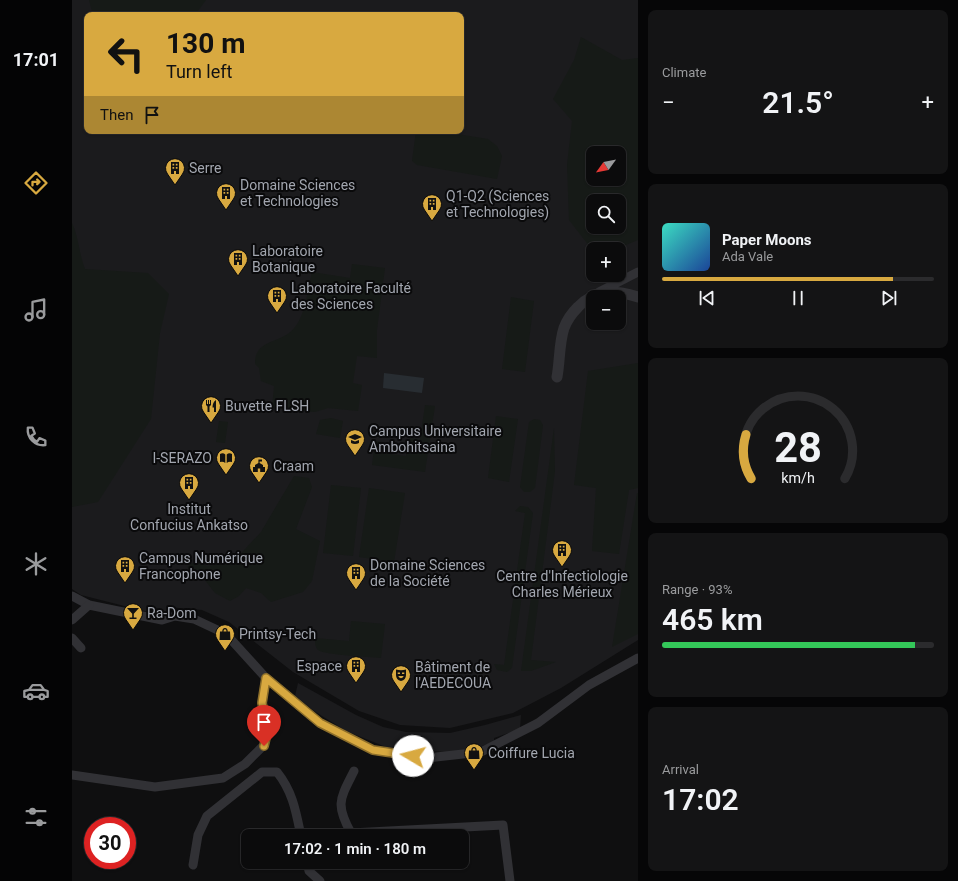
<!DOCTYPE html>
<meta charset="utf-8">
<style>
:root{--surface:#0b0b0c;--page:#141415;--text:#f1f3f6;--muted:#9a9b9d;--line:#2b2b2d;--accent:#d8a940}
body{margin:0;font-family:Roboto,sans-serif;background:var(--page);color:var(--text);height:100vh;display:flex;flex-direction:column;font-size:15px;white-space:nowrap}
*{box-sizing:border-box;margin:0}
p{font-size:13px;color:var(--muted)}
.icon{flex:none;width:22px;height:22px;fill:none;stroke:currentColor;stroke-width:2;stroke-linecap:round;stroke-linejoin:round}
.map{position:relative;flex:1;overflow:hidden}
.drawer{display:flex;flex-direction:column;gap:10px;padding:10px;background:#060607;width:320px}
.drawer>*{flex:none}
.hud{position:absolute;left:12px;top:12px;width:380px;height:122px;border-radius:8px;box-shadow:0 1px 3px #0004,0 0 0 1px var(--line);background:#d8a940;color:#111;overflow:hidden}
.needle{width:26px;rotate:237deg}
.buttons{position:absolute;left:514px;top:146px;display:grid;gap:8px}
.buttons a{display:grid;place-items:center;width:40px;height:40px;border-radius:8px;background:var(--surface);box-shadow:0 1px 3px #0004,0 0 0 1px var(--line);font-size:20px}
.speed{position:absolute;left:12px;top:817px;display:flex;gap:8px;font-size:20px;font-weight:700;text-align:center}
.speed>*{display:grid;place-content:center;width:52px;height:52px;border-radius:50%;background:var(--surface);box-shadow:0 1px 3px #0004,0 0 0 1px var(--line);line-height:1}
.speed .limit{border:6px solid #d22;background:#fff;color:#111}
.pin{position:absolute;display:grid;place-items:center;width:34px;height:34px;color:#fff;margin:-41px -17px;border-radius:50% 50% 50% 0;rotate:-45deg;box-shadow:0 0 4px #0007}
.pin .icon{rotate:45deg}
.me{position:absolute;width:44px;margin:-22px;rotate:278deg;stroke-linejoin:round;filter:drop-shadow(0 0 3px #0008)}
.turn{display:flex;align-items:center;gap:14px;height:84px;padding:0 16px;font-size:18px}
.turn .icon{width:52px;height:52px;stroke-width:2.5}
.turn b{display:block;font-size:28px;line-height:34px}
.then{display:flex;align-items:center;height:38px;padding:0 16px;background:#0003;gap:8px;font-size:15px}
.big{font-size:30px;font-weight:600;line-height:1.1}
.drawer .card{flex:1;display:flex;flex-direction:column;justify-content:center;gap:6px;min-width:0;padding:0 14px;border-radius:8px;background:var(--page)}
.drawer .dial{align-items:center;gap:0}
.dial svg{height:104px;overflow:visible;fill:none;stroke:var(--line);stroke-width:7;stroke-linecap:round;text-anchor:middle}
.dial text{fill:var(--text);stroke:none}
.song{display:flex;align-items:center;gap:12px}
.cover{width:48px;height:48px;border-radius:6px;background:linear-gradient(135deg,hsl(170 70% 55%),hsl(220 70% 35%))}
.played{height:4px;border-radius:2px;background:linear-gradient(90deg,var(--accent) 85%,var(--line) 85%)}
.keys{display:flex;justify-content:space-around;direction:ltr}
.heat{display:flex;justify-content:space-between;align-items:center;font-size:22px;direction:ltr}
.charge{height:6px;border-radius:3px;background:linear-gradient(90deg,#34c759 93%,var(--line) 0)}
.trip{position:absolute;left:169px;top:829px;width:228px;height:40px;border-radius:8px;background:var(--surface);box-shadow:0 1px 3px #0004,0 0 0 1px var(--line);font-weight:600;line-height:40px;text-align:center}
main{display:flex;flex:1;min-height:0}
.menu{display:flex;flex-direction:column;width:72px;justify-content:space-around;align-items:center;background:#040405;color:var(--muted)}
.menu .icon{width:28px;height:28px}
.menu .selected{color:var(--accent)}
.menu b{font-size:18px;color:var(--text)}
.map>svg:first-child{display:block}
.built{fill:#1b1b1d;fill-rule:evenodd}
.green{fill:#161a17;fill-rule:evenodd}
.water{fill:#282d32}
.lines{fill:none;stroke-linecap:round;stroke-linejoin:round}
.minor{stroke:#313135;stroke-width:9}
.tertiary{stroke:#313135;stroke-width:11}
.route-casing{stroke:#8c6e2a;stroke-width:10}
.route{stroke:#d8a940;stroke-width:7}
.labels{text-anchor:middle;stroke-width:4;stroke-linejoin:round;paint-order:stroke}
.poi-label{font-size:14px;fill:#a2a6af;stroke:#0a0a0b;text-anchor:start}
</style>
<main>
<nav class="menu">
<b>17:01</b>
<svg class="icon selected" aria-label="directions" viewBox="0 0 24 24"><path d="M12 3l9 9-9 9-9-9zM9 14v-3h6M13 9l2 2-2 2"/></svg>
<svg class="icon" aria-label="music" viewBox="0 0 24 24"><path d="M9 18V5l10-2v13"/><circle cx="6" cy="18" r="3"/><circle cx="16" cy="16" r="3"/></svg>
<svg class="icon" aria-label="phone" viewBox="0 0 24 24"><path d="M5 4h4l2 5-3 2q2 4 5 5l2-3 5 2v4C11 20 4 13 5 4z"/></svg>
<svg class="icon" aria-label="climate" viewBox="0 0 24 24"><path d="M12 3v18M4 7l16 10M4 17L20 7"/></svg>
<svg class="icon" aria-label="car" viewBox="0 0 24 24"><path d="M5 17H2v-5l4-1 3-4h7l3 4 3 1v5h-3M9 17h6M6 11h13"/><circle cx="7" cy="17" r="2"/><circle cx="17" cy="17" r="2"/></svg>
<svg class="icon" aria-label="filters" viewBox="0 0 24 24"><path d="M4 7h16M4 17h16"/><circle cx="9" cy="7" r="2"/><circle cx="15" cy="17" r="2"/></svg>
</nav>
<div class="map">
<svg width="566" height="881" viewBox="0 0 566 881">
<rect width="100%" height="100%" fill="#0f0f10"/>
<g class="built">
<path d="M0,0h566v640l-77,48 -48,25 -63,15 -50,-3 -41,-14 -66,-39 -64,-50 -27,-12 -34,-3 -4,9 -83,-21 -9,-6zM15,15h374v116h-374zM521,153h26v26h-26zM521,201h26v26h-26zM521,249h26v26h-26zM521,297h26v26h-26z"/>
<polygon points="226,683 284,715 311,727 334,732 378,733 413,725 449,715 448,729 422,738 422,742 407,747 378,752 346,751 314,747 274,731 242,711 223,696"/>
</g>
<g class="green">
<polygon points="17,0 134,0 123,15 21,15"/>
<path d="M509,37l41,23 16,-2v182l-22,9h-23v2l-24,-31 -2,-55 5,-44 -19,-22 21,-39zM521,153h26v26h-26zM521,201h26v26h-26z"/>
<polygon points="344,131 366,131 416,139 425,146 430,156 425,179 345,165 340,161"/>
<path d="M0,223c7,15 7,31 13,46l63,4 21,21 -9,39 -9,86 -53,83 -26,5z"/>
<path d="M280,264l33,4 -8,62v28l-20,-2 -4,27 9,2 -4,26 -30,-3 -13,4 -43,-4 2,-22 -13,-5 -2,-13 -4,-4c0,-23 19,-20 34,-31 17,-13 18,-42 23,-61l38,6z"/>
<polygon points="439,297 462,301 453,372 430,369"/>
<polygon points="566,363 566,488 557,490 547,554 520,551 524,488 502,485 516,371"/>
<polygon points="353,405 363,406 353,472 300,465 303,441 311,442 311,453 334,456 336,441 338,438 348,439"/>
<polygon points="424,416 446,419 437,482 416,478"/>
<polygon points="259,418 271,421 268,438 244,434 248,420"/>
<polygon points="462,419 468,420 471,425 463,488 458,492 452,492 448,487 457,422"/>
<polygon points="147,421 156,422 153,443 144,442"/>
<polygon points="482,428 483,471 459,660 484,662 459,671 449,671"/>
<polygon points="222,476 237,478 240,487 224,529 248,541 240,581 231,592 199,602 189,593 174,588 167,596 158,601 143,593 132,579 115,567 120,563 129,563 135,566 161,562 189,532"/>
<polygon points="259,485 289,488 281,556 251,553"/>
<polygon points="297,488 333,493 322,562 287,557"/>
<polygon points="565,493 566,493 566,634 540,647"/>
<polygon points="448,506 456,507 461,513 440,668 435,672 425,670 422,664 432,665 453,513 443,511"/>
<path d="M279,621l34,3 -4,34c-11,-1 -57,-3 -63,-8 -3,-3 -3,-8 -3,-12l34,3z"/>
</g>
<polygon class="water" points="312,373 352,378 350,393 311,388"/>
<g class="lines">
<g class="minor">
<polyline points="527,292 566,272"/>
<polyline points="0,596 17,605 90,620 103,616 122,619 154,634 194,678 248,723 301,750 355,758 409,752 466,723 517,685 566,658"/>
<polyline points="0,620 17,605"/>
<polyline points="0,638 9,648"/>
<path d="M282,771c-14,28 -19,33 -3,62l152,-8 7,56"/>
<polyline points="0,775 83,787 151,778 173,764 191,746 196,730 190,703 194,678"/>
<polyline points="235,862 237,871 248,881"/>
<path d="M121,865l5,-30 9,-19 55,-44h15c16,20 19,40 24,64"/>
</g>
<path class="tertiary" d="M485,377c3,-16 2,-34 7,-49 3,-8 8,-15 14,-21 17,-18 37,-17 60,-10"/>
</g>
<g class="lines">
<defs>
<polyline id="route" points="192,746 196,730 190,703 194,678 248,723 301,750 341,756"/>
</defs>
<use href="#route" class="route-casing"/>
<use href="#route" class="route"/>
</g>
<defs>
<symbol id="building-pin" viewBox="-11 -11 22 30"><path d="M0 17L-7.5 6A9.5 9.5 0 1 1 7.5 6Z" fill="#d8a940" stroke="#0a0a0b"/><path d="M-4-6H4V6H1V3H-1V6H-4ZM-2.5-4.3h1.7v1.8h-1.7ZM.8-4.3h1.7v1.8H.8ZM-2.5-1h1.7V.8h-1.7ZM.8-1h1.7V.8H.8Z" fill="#111"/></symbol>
<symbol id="restaurant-pin" viewBox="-11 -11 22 30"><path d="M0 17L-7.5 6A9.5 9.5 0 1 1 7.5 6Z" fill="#d8a940" stroke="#0a0a0b"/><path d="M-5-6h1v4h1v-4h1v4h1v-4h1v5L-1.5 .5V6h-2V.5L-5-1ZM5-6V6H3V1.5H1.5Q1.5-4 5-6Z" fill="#111"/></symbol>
<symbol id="university-pin" viewBox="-11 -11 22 30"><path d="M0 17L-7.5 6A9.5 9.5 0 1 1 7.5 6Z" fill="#d8a940" stroke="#0a0a0b"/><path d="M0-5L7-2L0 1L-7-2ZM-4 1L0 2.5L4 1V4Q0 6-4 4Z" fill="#111"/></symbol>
<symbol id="library-pin" viewBox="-11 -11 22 30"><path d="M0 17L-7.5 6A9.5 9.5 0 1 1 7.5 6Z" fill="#d8a940" stroke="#0a0a0b"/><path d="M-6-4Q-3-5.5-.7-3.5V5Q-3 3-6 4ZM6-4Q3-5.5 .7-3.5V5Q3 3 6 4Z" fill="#111"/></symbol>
<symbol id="civic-pin" viewBox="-11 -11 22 30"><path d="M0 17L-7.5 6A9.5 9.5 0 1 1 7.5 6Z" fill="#d8a940" stroke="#0a0a0b"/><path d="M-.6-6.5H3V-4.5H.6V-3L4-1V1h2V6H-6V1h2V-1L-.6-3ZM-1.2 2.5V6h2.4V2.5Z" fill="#111"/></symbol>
<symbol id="bar-pin" viewBox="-11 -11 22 30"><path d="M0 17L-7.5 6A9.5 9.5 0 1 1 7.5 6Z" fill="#d8a940" stroke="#0a0a0b"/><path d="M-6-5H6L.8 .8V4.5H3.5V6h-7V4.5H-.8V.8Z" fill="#111"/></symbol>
<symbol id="shop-pin" viewBox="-11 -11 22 30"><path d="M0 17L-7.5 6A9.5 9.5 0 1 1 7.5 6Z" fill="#d8a940" stroke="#0a0a0b"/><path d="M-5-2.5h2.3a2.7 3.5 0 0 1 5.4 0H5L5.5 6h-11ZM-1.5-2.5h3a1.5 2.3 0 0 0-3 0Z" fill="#111"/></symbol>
<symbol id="theatre-pin" viewBox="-11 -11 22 30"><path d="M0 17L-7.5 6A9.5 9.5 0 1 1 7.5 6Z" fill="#d8a940" stroke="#0a0a0b"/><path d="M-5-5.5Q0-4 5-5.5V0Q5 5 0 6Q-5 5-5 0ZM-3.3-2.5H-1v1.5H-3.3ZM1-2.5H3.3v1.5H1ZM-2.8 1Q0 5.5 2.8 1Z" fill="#111"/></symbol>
</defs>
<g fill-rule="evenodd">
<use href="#building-pin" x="92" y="157" width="22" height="30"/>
<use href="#building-pin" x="143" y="182" width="22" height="30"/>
<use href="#building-pin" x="349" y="193" width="22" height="30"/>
<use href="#building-pin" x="155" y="248" width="22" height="30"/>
<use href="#building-pin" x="194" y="285" width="22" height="30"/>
<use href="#restaurant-pin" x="128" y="395" width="22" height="30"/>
<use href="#university-pin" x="272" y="428" width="22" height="30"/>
<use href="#library-pin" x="143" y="447" width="22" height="30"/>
<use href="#civic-pin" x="176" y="455" width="22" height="30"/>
<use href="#building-pin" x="106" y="472" width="22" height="30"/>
<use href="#building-pin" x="479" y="539" width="22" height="30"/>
<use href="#building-pin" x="42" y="555" width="22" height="30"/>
<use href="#building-pin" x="273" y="562" width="22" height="30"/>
<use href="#bar-pin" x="50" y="602" width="22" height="30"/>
<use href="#shop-pin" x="142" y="623" width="22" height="30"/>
<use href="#building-pin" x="273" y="655" width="22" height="30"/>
<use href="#theatre-pin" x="318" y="664" width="22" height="30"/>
<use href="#shop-pin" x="391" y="742" width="22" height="30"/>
</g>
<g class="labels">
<g class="poi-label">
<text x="117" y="173">Serre</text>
<text x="168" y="190">Domaine Sciences<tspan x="168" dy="16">et Technologies</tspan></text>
<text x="374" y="201">Q1-Q2 (Sciences<tspan x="374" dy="16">et Technologies)</tspan></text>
<text x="180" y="256">Laboratoire<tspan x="180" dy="16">Botanique</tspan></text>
<text x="219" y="293">Laboratoire Faculté<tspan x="219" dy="16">des Sciences</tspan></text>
<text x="153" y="411">Buvette FLSH</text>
<text x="297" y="436">Campus Universitaire<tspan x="297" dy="16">Ambohitsaina</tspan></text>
<text x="140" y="463" text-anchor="end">I-SERAZO</text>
<text x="201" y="471">Craam</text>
<text x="117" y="514" text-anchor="middle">Institut<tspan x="117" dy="16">Confucius Ankatso</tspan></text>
<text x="67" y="563">Campus Numérique<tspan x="67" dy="16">Francophone</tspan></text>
<text x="298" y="570">Domaine Sciences<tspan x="298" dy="16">de la Société</tspan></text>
<text x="490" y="581" text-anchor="middle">Centre d'Infectiologie<tspan x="490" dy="16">Charles Mérieux</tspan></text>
<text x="75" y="618">Ra-Dom</text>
<text x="167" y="639">Printsy-Tech</text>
<text x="270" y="671" text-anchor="end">Espace</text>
<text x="343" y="672">Bâtiment de<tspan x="343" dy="16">l'AEDECOUA</tspan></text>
<text x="416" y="758">Coiffure Lucia</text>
</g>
</g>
</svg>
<div class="buttons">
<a><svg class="needle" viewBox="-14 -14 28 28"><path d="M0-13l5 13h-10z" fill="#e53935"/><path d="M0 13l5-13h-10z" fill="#9a9b9d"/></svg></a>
<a><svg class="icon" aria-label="search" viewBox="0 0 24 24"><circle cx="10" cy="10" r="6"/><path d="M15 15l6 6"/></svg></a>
<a>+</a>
<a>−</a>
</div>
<div class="speed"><div class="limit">30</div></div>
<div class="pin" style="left:192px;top:746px;background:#d93025"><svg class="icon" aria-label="arrive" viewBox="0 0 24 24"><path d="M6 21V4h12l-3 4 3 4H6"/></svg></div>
<svg class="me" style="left:341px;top:756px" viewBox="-20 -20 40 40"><circle r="19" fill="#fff"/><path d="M0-13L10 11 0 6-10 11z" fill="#d8a940"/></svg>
<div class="trip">17:02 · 1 min · 180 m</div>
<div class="hud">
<div class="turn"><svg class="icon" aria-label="left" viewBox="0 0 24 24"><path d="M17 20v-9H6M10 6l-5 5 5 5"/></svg><div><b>130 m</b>Turn left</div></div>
<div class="then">Then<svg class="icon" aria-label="arrive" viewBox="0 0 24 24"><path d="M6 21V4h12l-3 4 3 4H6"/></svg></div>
</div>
</div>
<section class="drawer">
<div class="card"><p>Climate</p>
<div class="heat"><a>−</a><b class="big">21.5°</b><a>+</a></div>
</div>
<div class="card">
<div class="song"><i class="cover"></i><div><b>Paper Moons</b><p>Ada Vale</p></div></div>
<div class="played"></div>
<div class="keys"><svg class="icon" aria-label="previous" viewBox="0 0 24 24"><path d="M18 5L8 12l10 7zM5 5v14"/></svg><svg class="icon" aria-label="pause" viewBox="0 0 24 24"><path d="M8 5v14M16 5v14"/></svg><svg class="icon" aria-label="next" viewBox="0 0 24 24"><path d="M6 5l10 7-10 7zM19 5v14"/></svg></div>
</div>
<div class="card dial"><svg viewBox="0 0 100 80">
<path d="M14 69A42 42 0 1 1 86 69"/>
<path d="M14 69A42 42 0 0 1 10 35" stroke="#d8a940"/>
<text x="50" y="56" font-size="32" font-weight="700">28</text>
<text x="50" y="72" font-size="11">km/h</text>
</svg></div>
<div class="card"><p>Range · 93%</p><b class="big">465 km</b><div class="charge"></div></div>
<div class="card"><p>Arrival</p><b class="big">17:02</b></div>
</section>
</main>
